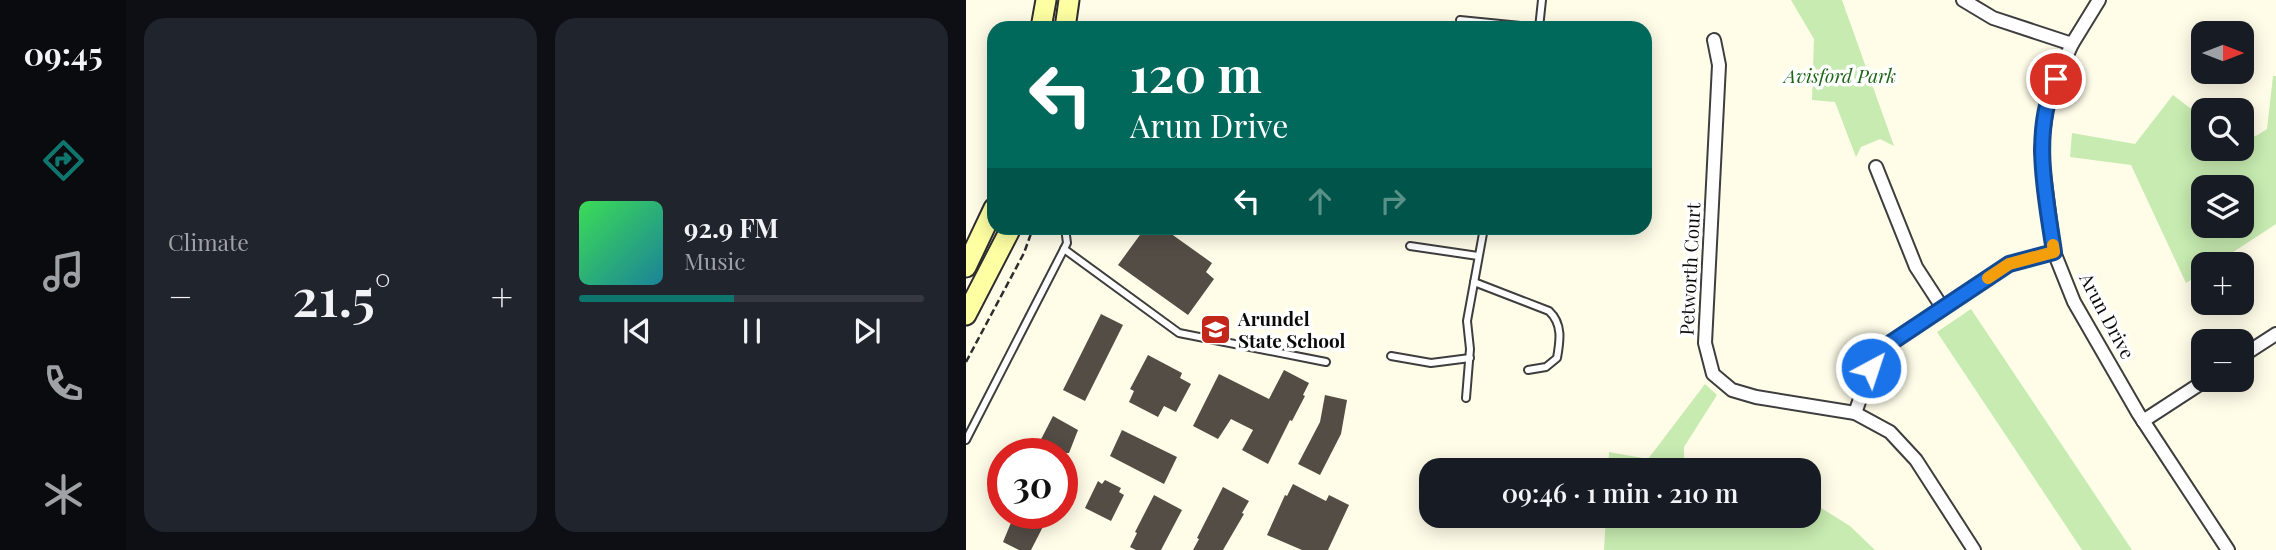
<!DOCTYPE html>
<meta charset="utf-8">
<style>
:root{--surface:#171b24;--page:#20242c;--text:#f1f3f6;--muted:#9ea1a6;--line:#363941;--accent:#0f766e}
body{margin:0;font-family:"Playfair Display",serif;background:var(--page);color:var(--text);height:100vh;display:flex;flex-direction:column;font-size:26px;white-space:nowrap}
*{box-sizing:border-box;margin:0}
p{font-size:23px;color:var(--muted)}
.icon{flex:none;width:38px;height:38px;fill:none;stroke:currentColor;stroke-width:2;stroke-linecap:round;stroke-linejoin:round}
.map{position:relative;flex:1;overflow:hidden}
.sheet{display:flex;flex-direction:column;gap:18px;padding:18px;background:#0d0f14;width:840px}
.sheet>*{flex:none}
.hud{position:absolute;left:21px;top:21px;width:665px;height:214px;border-radius:21px;box-shadow:0 4px 18px #0003;background:#00695c;color:#fff;overflow:hidden}
.needle{width:46px;rotate:90deg}
.controls{position:absolute;left:1225px;top:21px;display:grid;gap:14px}
.controls a{display:grid;place-items:center;width:63px;height:63px;border-radius:14px;background:var(--surface);box-shadow:0 4px 18px #0003;font-size:35px}
.speed{position:absolute;left:21px;top:438px;display:flex;gap:14px;font-size:35px;font-weight:700;text-align:center}
.speed>*{display:grid;place-content:center;width:91px;height:91px;border-radius:50%;background:var(--surface);box-shadow:0 4px 18px #0003;line-height:1}
.speed .limit{border:10px solid #d22;background:#fff;color:#111}
.pin{position:absolute;display:grid;place-items:center;width:60px;height:60px;color:#fff;margin:-30px;border:4px solid #fff;border-radius:50%;box-shadow:0 2px 7px #0007}
.me{position:absolute;width:77px;margin:-38px;rotate:40deg;stroke-linejoin:round;filter:drop-shadow(0 0 5px #0008)}
.turn{display:flex;align-items:center;gap:24px;height:147px;padding:0 28px;font-size:32px}
.turn .icon{width:91px;height:91px;stroke-width:2.5}
.turn b{display:block;font-size:49px;line-height:60px}
.lanes{display:flex;align-items:center;height:66px;padding:0 28px;background:#0003;justify-content:center;gap:35px;direction:ltr}
.lanes .off{opacity:.35}
.big{font-size:52px;font-weight:600;line-height:1.1}
.sheet .widget{flex:1;display:flex;flex-direction:column;justify-content:center;gap:10px;min-width:0;padding:0 24px;border-radius:21px;background:var(--page)}
.song{display:flex;align-items:center;gap:21px}
.cover{width:84px;height:84px;border-radius:10px;background:linear-gradient(135deg,hsl(130 70% 55%),hsl(190 70% 35%))}
.played{height:7px;border-radius:4px;background:linear-gradient(90deg,var(--accent) 45%,var(--line) 45%)}
.keys{display:flex;justify-content:space-around;direction:ltr}
.heat{display:flex;justify-content:space-between;align-items:center;font-size:38px;direction:ltr}
.sheet .tiles{flex:1;display:grid;gap:18px;grid-template-columns:repeat(2,1fr)}
.trip{position:absolute;left:453px;top:458px;width:402px;height:70px;border-radius:21px;background:var(--surface);box-shadow:0 4px 18px #0003;font-weight:600;line-height:70px;text-align:center}
main{display:flex;flex:1;min-height:0}
.tab-bar{display:flex;flex-direction:column;width:126px;justify-content:space-around;align-items:center;background:#090b0e;color:var(--muted)}
.tab-bar .icon{width:49px;height:49px}
.tab-bar .active{color:var(--accent)}
.tab-bar b{font-size:32px;color:var(--text)}
.map>svg:first-child{display:block}
.green{fill:#c7ebb0;fill-rule:evenodd}
.building{fill:#544d46}
.lines{fill:none;stroke-linecap:round;stroke-linejoin:round}
.service-casing{stroke:#3e3e3e;stroke-width:10}
.minor-casing{stroke:#3e3e3e;stroke-width:16}
.secondary-casing{stroke:#2d2d2d;stroke-width:23}
.path{stroke:#2d2d2d;stroke-width:2.5;stroke-dasharray:7 3.5;stroke-linecap:butt}
.service{stroke:#fff;stroke-width:6}
.minor{stroke:#fff;stroke-width:12}
.secondary{stroke:#feffa3;stroke-width:19}
.route-casing{stroke:#114b97;stroke-width:18}
.route{stroke:#1a73e8;stroke-width:12}
.slow{stroke:#f59e0b;stroke-width:12}
.labels{text-anchor:middle;stroke-width:7;stroke-linejoin:round;paint-order:stroke}
.park-label{font-size:19px;font-style:italic;fill:#1e6618;stroke:#fff}
.street-label{font-size:19px;fill:#0b0b0b;stroke:#fff}
.poi-label{font-size:19px;font-weight:bold;fill:#0b0b0b;stroke:#fff;text-anchor:start}
</style>
<main>
<nav class="tab-bar">
<b>09:45</b>
<svg class="icon active" aria-label="directions" viewBox="0 0 24 24"><path d="M12 3l9 9-9 9-9-9zM9 14v-3h6M13 9l2 2-2 2"/></svg>
<svg class="icon" aria-label="music" viewBox="0 0 24 24"><path d="M9 18V5l10-2v13"/><circle cx="6" cy="18" r="3"/><circle cx="16" cy="16" r="3"/></svg>
<svg class="icon" aria-label="phone" viewBox="0 0 24 24"><path d="M5 4h4l2 5-3 2q2 4 5 5l2-3 5 2v4C11 20 4 13 5 4z"/></svg>
<svg class="icon" aria-label="climate" viewBox="0 0 24 24"><path d="M12 3v18M4 7l16 10M4 17L20 7"/></svg>
</nav>
<section class="sheet">
<div class="tiles">
<div class="widget"><p>Climate</p>
<div class="heat"><a>−</a><b class="big">21.5°</b><a>+</a></div>
</div>
<div class="widget">
<div class="song"><i class="cover"></i><div><b>92.9 FM</b><p>Music</p></div></div>
<div class="played"></div>
<div class="keys"><svg class="icon" aria-label="previous" viewBox="0 0 24 24"><path d="M18 5L8 12l10 7zM5 5v14"/></svg><svg class="icon" aria-label="pause" viewBox="0 0 24 24"><path d="M8 5v14M16 5v14"/></svg><svg class="icon" aria-label="next" viewBox="0 0 24 24"><path d="M6 5l10 7-10 7zM19 5v14"/></svg></div>
</div>
</div>
</section>
<div class="map">
<svg width="1310" height="550" viewBox="0 0 1310 550">
<rect width="100%" height="100%" fill="#fffde8"/>
<g class="green">
<polygon points="825,0 876,0 928,146 914,139 895,147 890,157 869,102 846,100 848,39"/>
<path d="M1307,76h3v148l-61,40h-12v8l-17,11 -55,-118 -61,-8 2,-24 63,11 38,-49 30,23v31h39v-16l14,3 11,-7zM1237,187h39v39h-39z"/>
<polygon points="1005,309 1166,550 1116,550 971,332"/>
<polygon points="739,384 751,395 718,447 718,466 743,471 642,471 643,452 682,459"/>
<polygon points="844,501 884,526 909,550 638,550 640,516 844,516"/>
</g>
<g class="building">
<polygon points="179,228 197,228 246,263 240,272 248,279 222,315 152,265"/>
<polygon points="135,314 157,325 119,401 97,390"/>
<polygon points="182,355 216,373 214,378 225,384 210,412 198,406 192,417 163,402 168,391 164,389"/>
<polygon points="318,370 343,383 337,395 339,396 326,421 324,420 302,464 276,450 287,430 265,419 252,439 227,426 253,374 303,399"/>
<polygon points="359,395 381,400 375,434 354,475 332,464 354,422"/>
<polygon points="87,416 112,430 103,453 68,453"/>
<polygon points="156,430 211,457 198,484 144,456"/>
<polygon points="139,480 155,488 153,492 158,495 145,521 119,508 132,481 136,484"/>
<polygon points="327,484 360,501 363,495 383,505 362,550 336,550 301,535 319,495 321,496"/>
<polygon points="257,487 283,501 276,513 278,514 257,550 227,550 233,539 231,538"/>
<polygon points="188,495 216,510 195,550 170,550 164,547 171,533 169,532"/>
<polygon points="49,513 84,513 65,550 53,550 37,542"/>
</g>
<g class="lines">
<defs>
<g id="service">
<polyline points="494,20 574,28"/>
<polyline points="573,28 576,0"/>
<polyline points="444,246 512,256"/>
<polyline points="98,249 213,333 360,362"/>
<path d="M508,282l75,29c14,13 11,30 8,47l-11,9 -18,3"/>
<polyline points="425,356 465,363 504,358"/>
<polyline points="500,398 504,349 501,321 518,228"/>
<polyline points="0,440 98,249 101,243 99,228"/>
</g>
<g id="minor">
<polyline points="997,0 1027,18 1106,44"/>
<polyline points="1133,0 1106,44 1082,97 1075,150 1088,252 1108,302 1172,413 1262,550"/>
<polyline points="748,40 753,65 739,343 747,374 766,390 790,397 889,413 924,432 950,460 1008,550"/>
<polyline points="910,167 950,267 976,307"/>
<polyline points="1276,356 1310,334"/>
<polyline points="889,413 905,368 926,342 1043,264 1088,252"/>
<polyline points="1177,421 1240,380"/>
</g>
<g id="secondary">
<polyline points="75,28 80,0"/>
<polyline points="99,28 103,0"/>
<polyline points="0,267 28,208"/>
<polyline points="0,315 45,228"/>
</g>
</defs>
<use href="#service" class="service-casing"/>
<use href="#minor" class="minor-casing"/>
<use href="#secondary" class="secondary-casing"/>
<polyline class="path" points="0,362 58,253 67,228"/>
<use href="#service" class="service"/>
<use href="#minor" class="minor"/>
<use href="#secondary" class="secondary"/>
</g>
<g class="lines">
<defs>
<path id="route" d="M905,368l21,-26 117,-78 45,-12c-8,-56 -23,-119 2,-173"/>
</defs>
<use href="#route" class="route-casing"/>
<use href="#route" class="route"/>
<polyline class="slow" points="1022,278 1043,264 1088,252 1087,245"/>
</g>
<defs>
<symbol id="school-square" viewBox="-11 -11 22 22"><rect x="-9" y="-9" width="18" height="18" rx="4" fill="#c3271a" stroke="#fff"/><path d="M0-5L7-2L0 1L-7-2ZM-4 1L0 2.5L4 1V4Q0 6-4 4Z" fill="#fff"/></symbol>
</defs>
<g fill-rule="evenodd">
<use href="#school-square" x="232" y="312" width="35" height="35"/>
</g>
<g class="labels">
<g class="park-label">
<text x="874" y="83">Avisford Park</text>
</g>
<g class="street-label">
<text transform="translate(724 269) rotate(-87)" y="7">Petworth Court</text>
<text transform="translate(1141 316) rotate(62)" y="7">Arun Drive</text>
</g>
<g class="poi-label">
<text x="272" y="326">Arundel<tspan x="272" dy="22">State School</tspan></text>
</g>
</g>
</svg>
<div class="controls">
<a><svg class="needle" viewBox="-14 -14 28 28"><path d="M0-13l5 13h-10z" fill="#e53935"/><path d="M0 13l5-13h-10z" fill="#9ea1a6"/></svg></a>
<a><svg class="icon" aria-label="search" viewBox="0 0 24 24"><circle cx="10" cy="10" r="6"/><path d="M15 15l6 6"/></svg></a>
<a><svg class="icon" aria-label="layers" viewBox="0 0 24 24"><path d="M12 4l9 5-9 5-9-5zM3 14l9 5 9-5"/></svg></a>
<a>+</a>
<a>−</a>
</div>
<div class="speed"><div class="limit">30</div></div>
<div class="pin" style="left:1090px;top:79px;background:#d93025"><svg class="icon" aria-label="arrive" viewBox="0 0 24 24"><path d="M6 21V4h12l-3 4 3 4H6"/></svg></div>
<svg class="me" style="left:905px;top:368px" viewBox="-20 -20 40 40"><circle r="17" fill="#1a73e8" stroke="#fff" stroke-width="3"/><path d="M0-11L8 9 0 5-8 9z" fill="#fff"/></svg>
<div class="trip">09:46 · 1 min · 210 m</div>
<div class="hud">
<div class="turn"><svg class="icon" aria-label="left" viewBox="0 0 24 24"><path d="M17 20v-9H6M10 6l-5 5 5 5"/></svg><div><b>120 m</b>Arun Drive</div></div>
<div class="lanes"><svg class="icon" aria-label="left" viewBox="0 0 24 24"><path d="M17 20v-9H6M10 6l-5 5 5 5"/></svg><svg class="icon off" aria-label="ahead" viewBox="0 0 24 24"><path d="M12 20V5M6 11l6-6 6 6"/></svg><svg class="icon off" aria-label="right" viewBox="0 0 24 24"><path d="M7 20v-9h11M14 6l5 5-5 5"/></svg></div>
</div>
</div>
</main>
